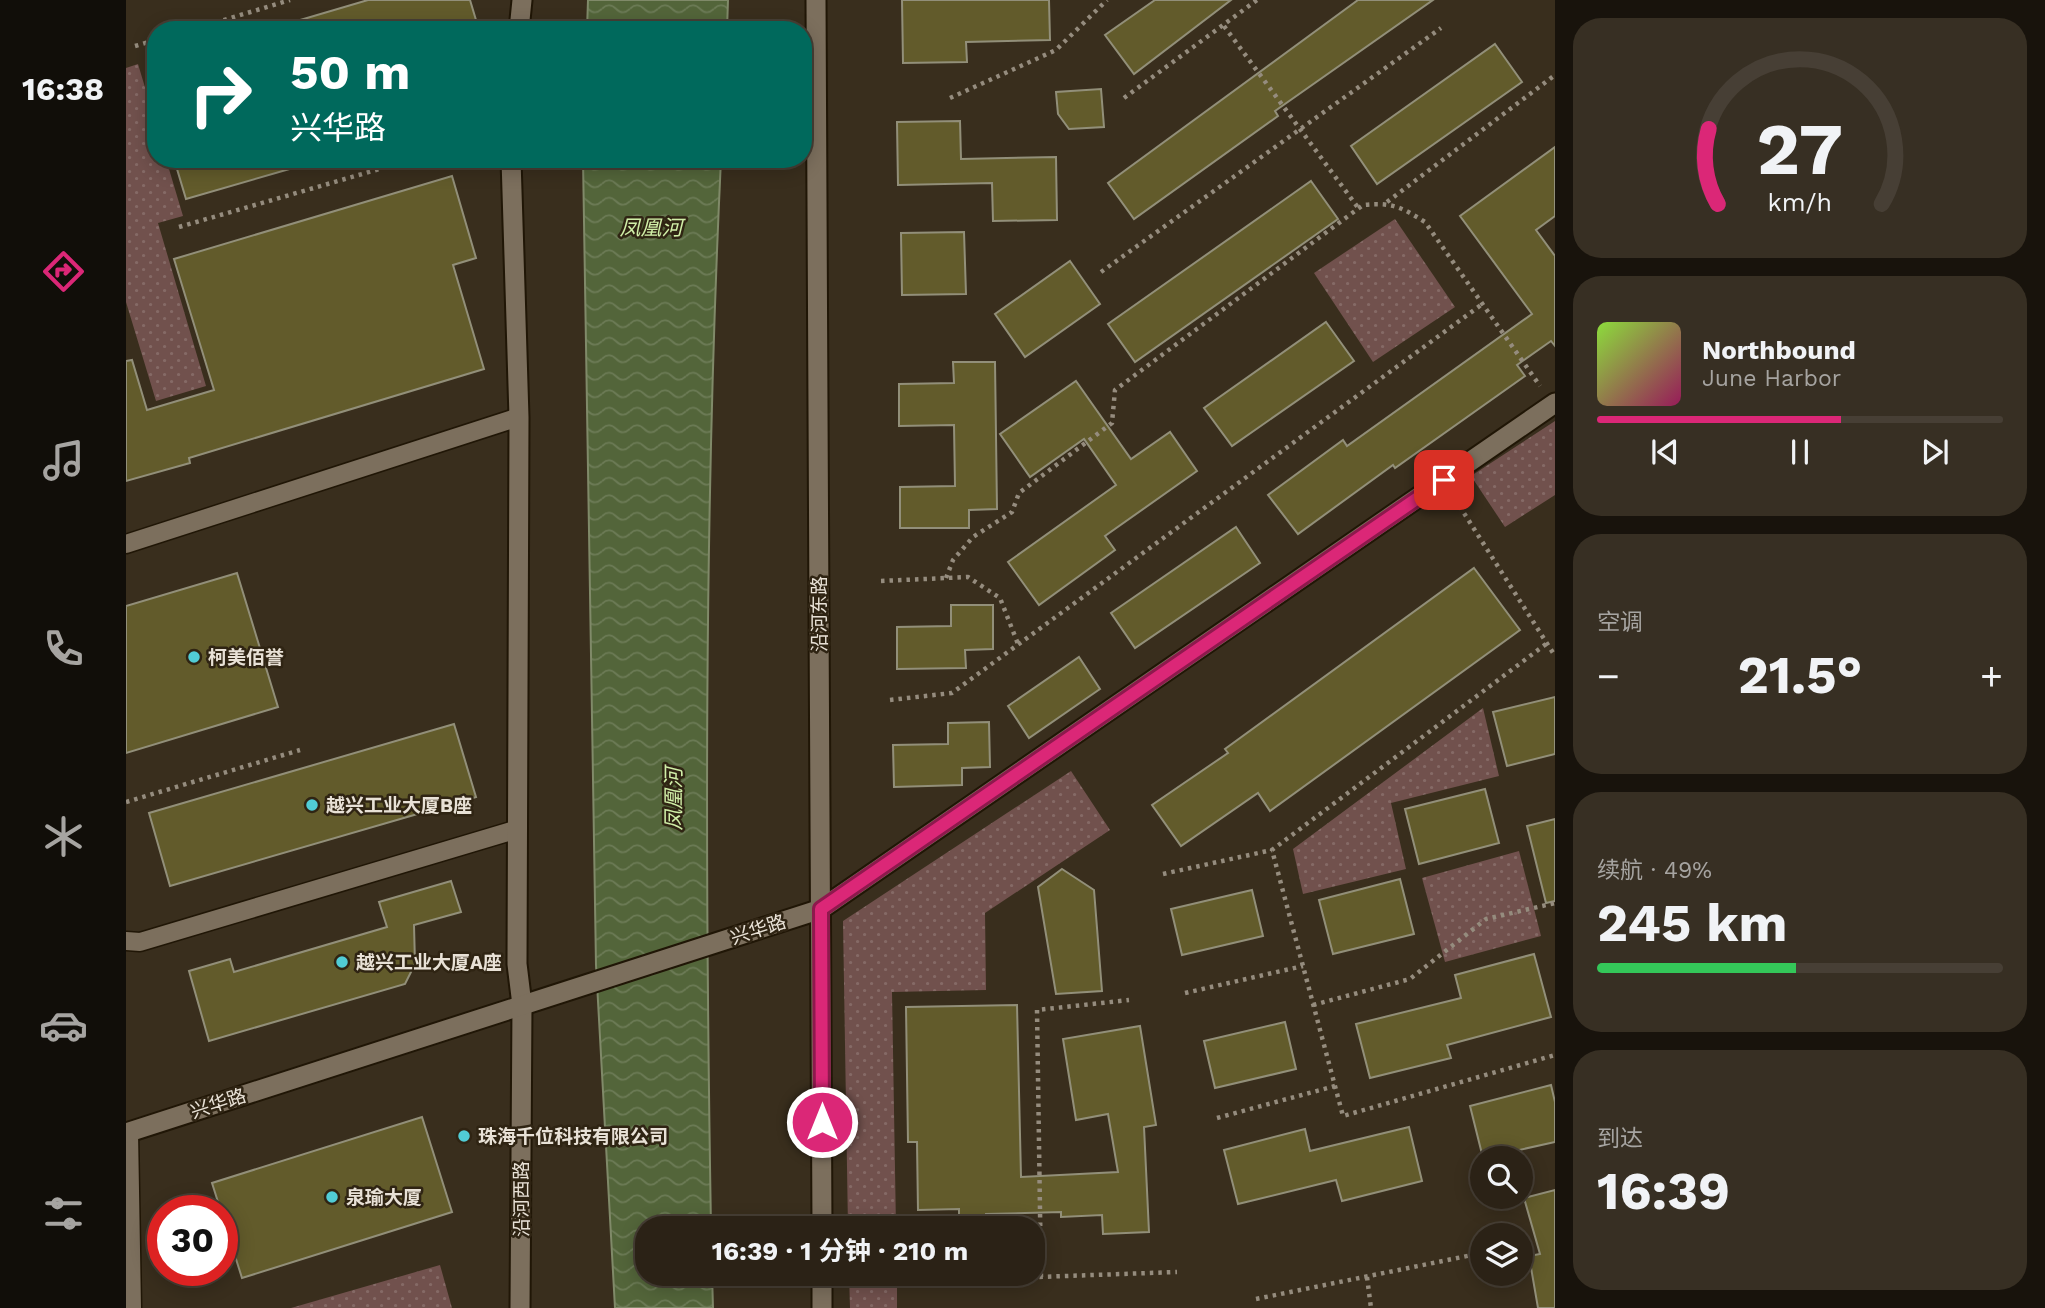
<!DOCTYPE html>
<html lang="zh">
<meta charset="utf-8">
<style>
:root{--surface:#2b2216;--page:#372f23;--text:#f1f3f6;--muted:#a6a4a1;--line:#473f35;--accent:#db2777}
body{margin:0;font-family:"Work Sans","Noto Sans SC",sans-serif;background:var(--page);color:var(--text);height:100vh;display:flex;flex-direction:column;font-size:26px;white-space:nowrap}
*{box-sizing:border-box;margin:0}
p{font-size:23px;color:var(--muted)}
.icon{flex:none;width:38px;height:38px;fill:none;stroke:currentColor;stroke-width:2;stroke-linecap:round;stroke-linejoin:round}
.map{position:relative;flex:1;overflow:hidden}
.side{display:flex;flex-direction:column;gap:18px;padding:18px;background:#18130c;width:490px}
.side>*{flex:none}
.banner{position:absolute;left:21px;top:21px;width:665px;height:147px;border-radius:28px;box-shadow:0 4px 18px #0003,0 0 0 2px var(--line);background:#00695c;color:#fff;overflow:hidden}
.controls{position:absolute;left:1344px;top:1146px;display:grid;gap:14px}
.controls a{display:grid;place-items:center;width:63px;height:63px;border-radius:50%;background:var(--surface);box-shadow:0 4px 18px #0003,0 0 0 2px var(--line);font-size:35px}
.speed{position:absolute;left:21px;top:1195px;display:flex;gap:14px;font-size:35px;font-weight:700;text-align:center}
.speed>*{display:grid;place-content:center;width:91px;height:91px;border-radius:50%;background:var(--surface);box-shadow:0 4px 18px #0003,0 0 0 2px var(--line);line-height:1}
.speed .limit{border:10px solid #d22;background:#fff;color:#111}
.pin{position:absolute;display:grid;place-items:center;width:60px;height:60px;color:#fff;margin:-30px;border-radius:14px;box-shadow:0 4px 10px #0006}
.me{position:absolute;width:77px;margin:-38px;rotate:0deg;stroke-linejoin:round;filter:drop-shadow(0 0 5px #0008)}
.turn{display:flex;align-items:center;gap:24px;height:147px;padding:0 28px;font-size:32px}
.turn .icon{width:91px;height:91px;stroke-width:2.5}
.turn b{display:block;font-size:49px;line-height:60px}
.big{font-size:52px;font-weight:700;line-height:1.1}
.side .card{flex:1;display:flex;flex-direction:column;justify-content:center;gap:10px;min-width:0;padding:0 24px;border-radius:28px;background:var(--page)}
.side .dial{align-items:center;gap:0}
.dial svg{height:182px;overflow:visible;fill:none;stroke:var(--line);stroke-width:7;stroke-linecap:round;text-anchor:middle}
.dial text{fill:var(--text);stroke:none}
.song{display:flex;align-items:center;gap:21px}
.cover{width:84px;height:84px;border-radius:10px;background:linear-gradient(135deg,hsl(90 70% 55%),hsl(330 70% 35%))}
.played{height:7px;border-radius:4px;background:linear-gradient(90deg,var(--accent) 60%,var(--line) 60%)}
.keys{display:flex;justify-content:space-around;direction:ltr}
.heat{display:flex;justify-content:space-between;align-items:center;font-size:38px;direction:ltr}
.charge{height:10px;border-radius:5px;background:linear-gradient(90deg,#34c759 49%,var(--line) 0)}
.trip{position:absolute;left:509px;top:1216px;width:410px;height:70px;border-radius:28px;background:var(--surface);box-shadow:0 4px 18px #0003,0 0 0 2px var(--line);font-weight:700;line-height:70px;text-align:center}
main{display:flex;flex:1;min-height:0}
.menu{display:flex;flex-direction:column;width:126px;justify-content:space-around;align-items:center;background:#110e09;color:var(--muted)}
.menu .icon{width:49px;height:49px}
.menu .active{color:var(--accent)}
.menu b{font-size:32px;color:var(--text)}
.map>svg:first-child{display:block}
.grass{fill:url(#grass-dots)}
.water{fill:url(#water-waves);stroke:#808a69;stroke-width:2}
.building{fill:#625b2b;stroke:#928f79;stroke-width:2}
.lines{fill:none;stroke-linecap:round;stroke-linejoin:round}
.service-casing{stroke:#201606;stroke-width:21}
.minor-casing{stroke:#201606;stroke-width:23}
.path{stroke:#958c7e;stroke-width:4.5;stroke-dasharray:3.5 5;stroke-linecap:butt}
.service{stroke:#7c6f5d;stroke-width:18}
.minor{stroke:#7c6f5d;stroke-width:19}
.route-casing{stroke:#8e194d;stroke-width:18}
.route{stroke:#db2777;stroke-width:12}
.poi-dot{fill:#51ccd5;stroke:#2f2413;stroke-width:2.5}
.labels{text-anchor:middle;stroke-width:5;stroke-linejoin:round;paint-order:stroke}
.street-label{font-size:19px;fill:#e8e1d6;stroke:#2f2413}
.poi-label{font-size:19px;font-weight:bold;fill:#e8e1d6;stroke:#2f2413;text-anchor:start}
.water-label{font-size:21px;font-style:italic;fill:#d1efa8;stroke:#2f2413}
</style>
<main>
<nav class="menu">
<b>16:38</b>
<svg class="icon active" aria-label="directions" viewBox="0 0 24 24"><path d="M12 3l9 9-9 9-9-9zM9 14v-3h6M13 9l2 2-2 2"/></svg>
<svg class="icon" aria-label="music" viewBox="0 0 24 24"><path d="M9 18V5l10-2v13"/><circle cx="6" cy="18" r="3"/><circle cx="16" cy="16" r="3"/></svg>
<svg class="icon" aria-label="phone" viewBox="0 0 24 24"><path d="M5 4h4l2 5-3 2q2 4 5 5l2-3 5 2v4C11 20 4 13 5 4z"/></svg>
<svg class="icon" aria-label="climate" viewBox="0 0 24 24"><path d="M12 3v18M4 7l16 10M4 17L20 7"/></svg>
<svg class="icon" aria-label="car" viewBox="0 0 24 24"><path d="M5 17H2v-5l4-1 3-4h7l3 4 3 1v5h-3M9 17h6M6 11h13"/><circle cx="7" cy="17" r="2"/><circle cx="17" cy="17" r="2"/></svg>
<svg class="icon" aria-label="filters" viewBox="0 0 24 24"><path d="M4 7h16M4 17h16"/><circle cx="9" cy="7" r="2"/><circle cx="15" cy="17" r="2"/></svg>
</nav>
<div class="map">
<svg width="1429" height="1308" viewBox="0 0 1429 1308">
<defs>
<pattern id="grass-dots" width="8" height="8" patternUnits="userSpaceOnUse" patternTransform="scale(1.75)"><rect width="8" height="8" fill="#71514d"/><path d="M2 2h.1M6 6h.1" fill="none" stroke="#856a66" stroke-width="1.8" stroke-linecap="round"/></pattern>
<pattern id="water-waves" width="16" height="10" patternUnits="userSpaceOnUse" patternTransform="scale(1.75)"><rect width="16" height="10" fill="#53653a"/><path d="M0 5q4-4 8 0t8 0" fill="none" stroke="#6c7b56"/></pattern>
</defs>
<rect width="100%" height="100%" fill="#392e1d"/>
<g class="grass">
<polygon points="12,64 30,124 30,159 40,159 57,216 32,223 80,386 30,401 0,302 0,68"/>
<polygon points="1269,219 1329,307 1247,362 1188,273"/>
<polygon points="1429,421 1429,495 1379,527 1345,476"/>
<polygon points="1357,708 1373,776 1265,803 1280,869 1177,894 1167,849"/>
<polygon points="945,771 984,830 859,913 860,990 766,992 770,1228 722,1228 717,921"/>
<polygon points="1393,851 1415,936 1319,962 1296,878"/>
<polygon points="314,1265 326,1308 165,1308"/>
<polygon points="723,1274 771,1274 771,1308 724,1308"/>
</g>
<g class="water">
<polygon points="462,0 602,0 601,30 461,30"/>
<path d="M457,159h138c-17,356 -16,713 -10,1069h-63v46h64l1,34h-98l-19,-343z"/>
</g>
<g class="building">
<polygon points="242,0 344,0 353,30 165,30 164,23"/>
<polygon points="776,0 923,0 924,40 840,42 841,62 777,63"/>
<polygon points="1029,0 1105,0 1008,74 979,35"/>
<polygon points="1232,0 1307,0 1149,111 1152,116 1008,219 982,183"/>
<polygon points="1369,44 1396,82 1251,184 1225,146"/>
<polygon points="975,89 978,127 943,129 932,114 930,92"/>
<polygon points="834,121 835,159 930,157 931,220 867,221 866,183 772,185 771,122"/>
<polygon points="1429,147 1429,216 1410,230 1429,256 1429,346 1425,341 1391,365 1399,376 1269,468 1267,465 1172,534 1142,495 1217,440 1221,446 1406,314 1334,216"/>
<polygon points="48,159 173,159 174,166 60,199"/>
<polygon points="326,176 350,258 327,265 358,369 63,458 64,463 0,481 0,361 6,360 21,410 88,390 48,259"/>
<polygon points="1185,181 1212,219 1009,362 982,324"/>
<polygon points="838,232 840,294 776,295 775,233"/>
<polygon points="944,261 974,304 899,357 869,314"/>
<polygon points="1200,322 1228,361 1106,446 1078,408"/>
<polygon points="827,362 869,362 871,509 843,510 843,528 774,528 774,487 829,486 828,425 773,426 773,384 828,383"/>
<polygon points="950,381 1005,459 1044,432 1071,471 979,536 989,550 913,605 882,562 990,485 958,439 904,477 874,434"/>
<polygon points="1110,527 1134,563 1009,648 985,613"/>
<polygon points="1348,568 1394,630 1144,811 1132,793 1055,846 1026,805 1102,753 1099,749"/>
<polygon points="111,573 152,707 0,753 0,606"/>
<polygon points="825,605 867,605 867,649 839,650 840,668 771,669 771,627 825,626"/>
<polygon points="953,657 974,689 903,738 882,706"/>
<polygon points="1429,697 1429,754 1381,766 1367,712"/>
<polygon points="863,722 864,767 836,768 836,785 768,787 767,745 822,744 822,723"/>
<polygon points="328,724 350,797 44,886 23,813"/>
<polygon points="1359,789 1373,843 1293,864 1279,809"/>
<polygon points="1429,819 1429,901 1420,903 1401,826"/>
<polygon points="936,869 968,890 976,991 930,994 912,887"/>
<polygon points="1274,879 1288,934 1207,954 1193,900"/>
<polygon points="325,881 335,912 288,925 289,964 279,984 83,1041 63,971 104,959 108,972 261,927 253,902"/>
<polygon points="1126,890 1137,936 1056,955 1045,909"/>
<polygon points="1408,954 1425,1017 1321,1045 1325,1058 1244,1078 1230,1024 1335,998 1329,975"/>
<polygon points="891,1005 895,1177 992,1172 982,1114 950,1120 937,1039 1014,1026 1030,1125 1018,1127 1023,1232 977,1234 976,1215 935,1217 935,1212 860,1214 860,1228 833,1228 833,1209 792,1210 791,1142 782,1142 780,1007"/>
<polygon points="1159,1022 1170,1069 1089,1088 1078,1041"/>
<polygon points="1425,1085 1429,1102 1429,1142 1357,1158 1344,1106"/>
<polygon points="296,1117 326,1212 116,1278 86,1183"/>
<polygon points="1283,1127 1296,1181 1216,1201 1210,1180 1112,1204 1098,1150 1179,1129 1184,1151"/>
<polygon points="1429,1190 1429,1308 1412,1308 1403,1256 1414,1254 1398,1198"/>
</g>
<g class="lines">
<defs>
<g id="service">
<polyline points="0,544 393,417"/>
<polyline points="0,941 14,942 392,829"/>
<polyline points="3,1132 6,1308"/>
</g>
<g id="minor">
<polyline points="690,0 696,1228"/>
<polyline points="393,30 396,0"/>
<polyline points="385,159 393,417 391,964 396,1005 394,1308"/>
<polyline points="0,1133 695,909 1429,403"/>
<polyline points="696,1274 696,1308"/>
</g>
</defs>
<use href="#service" class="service-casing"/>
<use href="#minor" class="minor-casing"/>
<g class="path">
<polyline points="1098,26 1233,209"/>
<polyline points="65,30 164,0"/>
<polyline points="9,46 30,40"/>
<polyline points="824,98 930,50 981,0"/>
<polyline points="998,98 1131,0"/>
<polyline points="1261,202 1429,75"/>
<polyline points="53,227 288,159"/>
<polyline points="975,272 1315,28"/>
<polyline points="1329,499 1429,656"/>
<path d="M820,578l7,-18 20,-23 39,-25 7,-19 93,-70 3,-33 248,-185c29,-3 38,2 62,17l115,164"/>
<polyline points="755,581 842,577 874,598 892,644"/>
<polyline points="1420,644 1146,850 1217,1116 1429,1055"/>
<polyline points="764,700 826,693 1355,305"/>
<polyline points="0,802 174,750"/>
<polyline points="1037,874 1146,850"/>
<polyline points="1059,993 1177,966"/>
<polyline points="1187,1005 1284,979 1360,919 1429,903"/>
<polyline points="1091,1118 1209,1086"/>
<polyline points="915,1277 911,1010 1003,1000"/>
<polyline points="1241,1277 1245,1308"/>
<polyline points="718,1284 1051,1272"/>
<polyline points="1130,1299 1356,1253"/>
</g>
<use href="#service" class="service"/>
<use href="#minor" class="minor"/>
</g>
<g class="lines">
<defs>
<polyline id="route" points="696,1122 695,909 1318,480"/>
</defs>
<use href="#route" class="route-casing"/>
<use href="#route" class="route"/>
</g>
<g class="poi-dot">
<circle cx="68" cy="657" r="7"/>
<circle cx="186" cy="805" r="7"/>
<circle cx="216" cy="962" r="7"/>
<circle cx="338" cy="1136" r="7"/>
<circle cx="206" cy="1197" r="7"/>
</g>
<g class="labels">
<g class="street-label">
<text transform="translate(693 614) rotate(-90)" y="7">沿河东路</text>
<text transform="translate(632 929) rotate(-18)" y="7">兴华路</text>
<text transform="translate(92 1103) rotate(-18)" y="7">兴华路</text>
<text transform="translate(395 1199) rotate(-90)" y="7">沿河西路</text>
</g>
<g class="poi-label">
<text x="82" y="664">柯美佰誉</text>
<text x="200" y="812">越兴工业大厦B座</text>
<text x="230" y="969">越兴工业大厦A座</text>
<text x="352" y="1143">珠海千位科技有限公司</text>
<text x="220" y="1204">泉瑜大厦</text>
</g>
<g class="water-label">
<text x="525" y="235">凤凰河</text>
<text transform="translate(548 799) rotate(-90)" y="7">凤凰河</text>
</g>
</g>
</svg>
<div class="controls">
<a><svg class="icon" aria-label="search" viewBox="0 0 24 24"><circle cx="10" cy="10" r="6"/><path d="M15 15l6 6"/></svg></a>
<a><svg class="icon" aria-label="layers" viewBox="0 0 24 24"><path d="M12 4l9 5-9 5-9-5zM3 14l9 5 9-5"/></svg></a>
</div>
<div class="speed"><div class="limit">30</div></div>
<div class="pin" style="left:1318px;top:480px;background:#d93025"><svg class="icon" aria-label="arrive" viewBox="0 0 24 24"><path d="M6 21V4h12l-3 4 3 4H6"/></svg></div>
<svg class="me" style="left:696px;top:1122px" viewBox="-20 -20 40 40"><circle r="17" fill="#db2777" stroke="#fff" stroke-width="3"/><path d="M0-11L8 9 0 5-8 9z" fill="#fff"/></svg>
<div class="trip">16:39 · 1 分钟 · 210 m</div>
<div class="banner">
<div class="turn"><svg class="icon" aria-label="right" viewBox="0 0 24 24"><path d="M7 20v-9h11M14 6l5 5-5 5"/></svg><div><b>50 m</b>兴华路</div></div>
</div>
</div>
<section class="side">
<div class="card dial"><svg viewBox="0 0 100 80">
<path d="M14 69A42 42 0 1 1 86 69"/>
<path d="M14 69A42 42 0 0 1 10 36" stroke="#db2777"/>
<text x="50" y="56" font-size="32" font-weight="700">27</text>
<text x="50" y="72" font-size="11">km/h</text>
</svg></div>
<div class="card">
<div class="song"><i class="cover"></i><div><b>Northbound</b><p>June Harbor</p></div></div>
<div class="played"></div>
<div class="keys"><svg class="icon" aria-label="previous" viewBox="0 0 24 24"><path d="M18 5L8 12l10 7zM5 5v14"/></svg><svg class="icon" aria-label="pause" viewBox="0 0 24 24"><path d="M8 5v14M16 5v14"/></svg><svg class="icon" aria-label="next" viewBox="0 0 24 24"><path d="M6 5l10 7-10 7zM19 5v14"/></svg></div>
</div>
<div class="card"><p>空调</p>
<div class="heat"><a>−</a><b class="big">21.5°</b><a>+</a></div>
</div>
<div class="card"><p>续航 · 49%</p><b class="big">245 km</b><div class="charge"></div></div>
<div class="card"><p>到达</p><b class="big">16:39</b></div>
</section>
</main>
